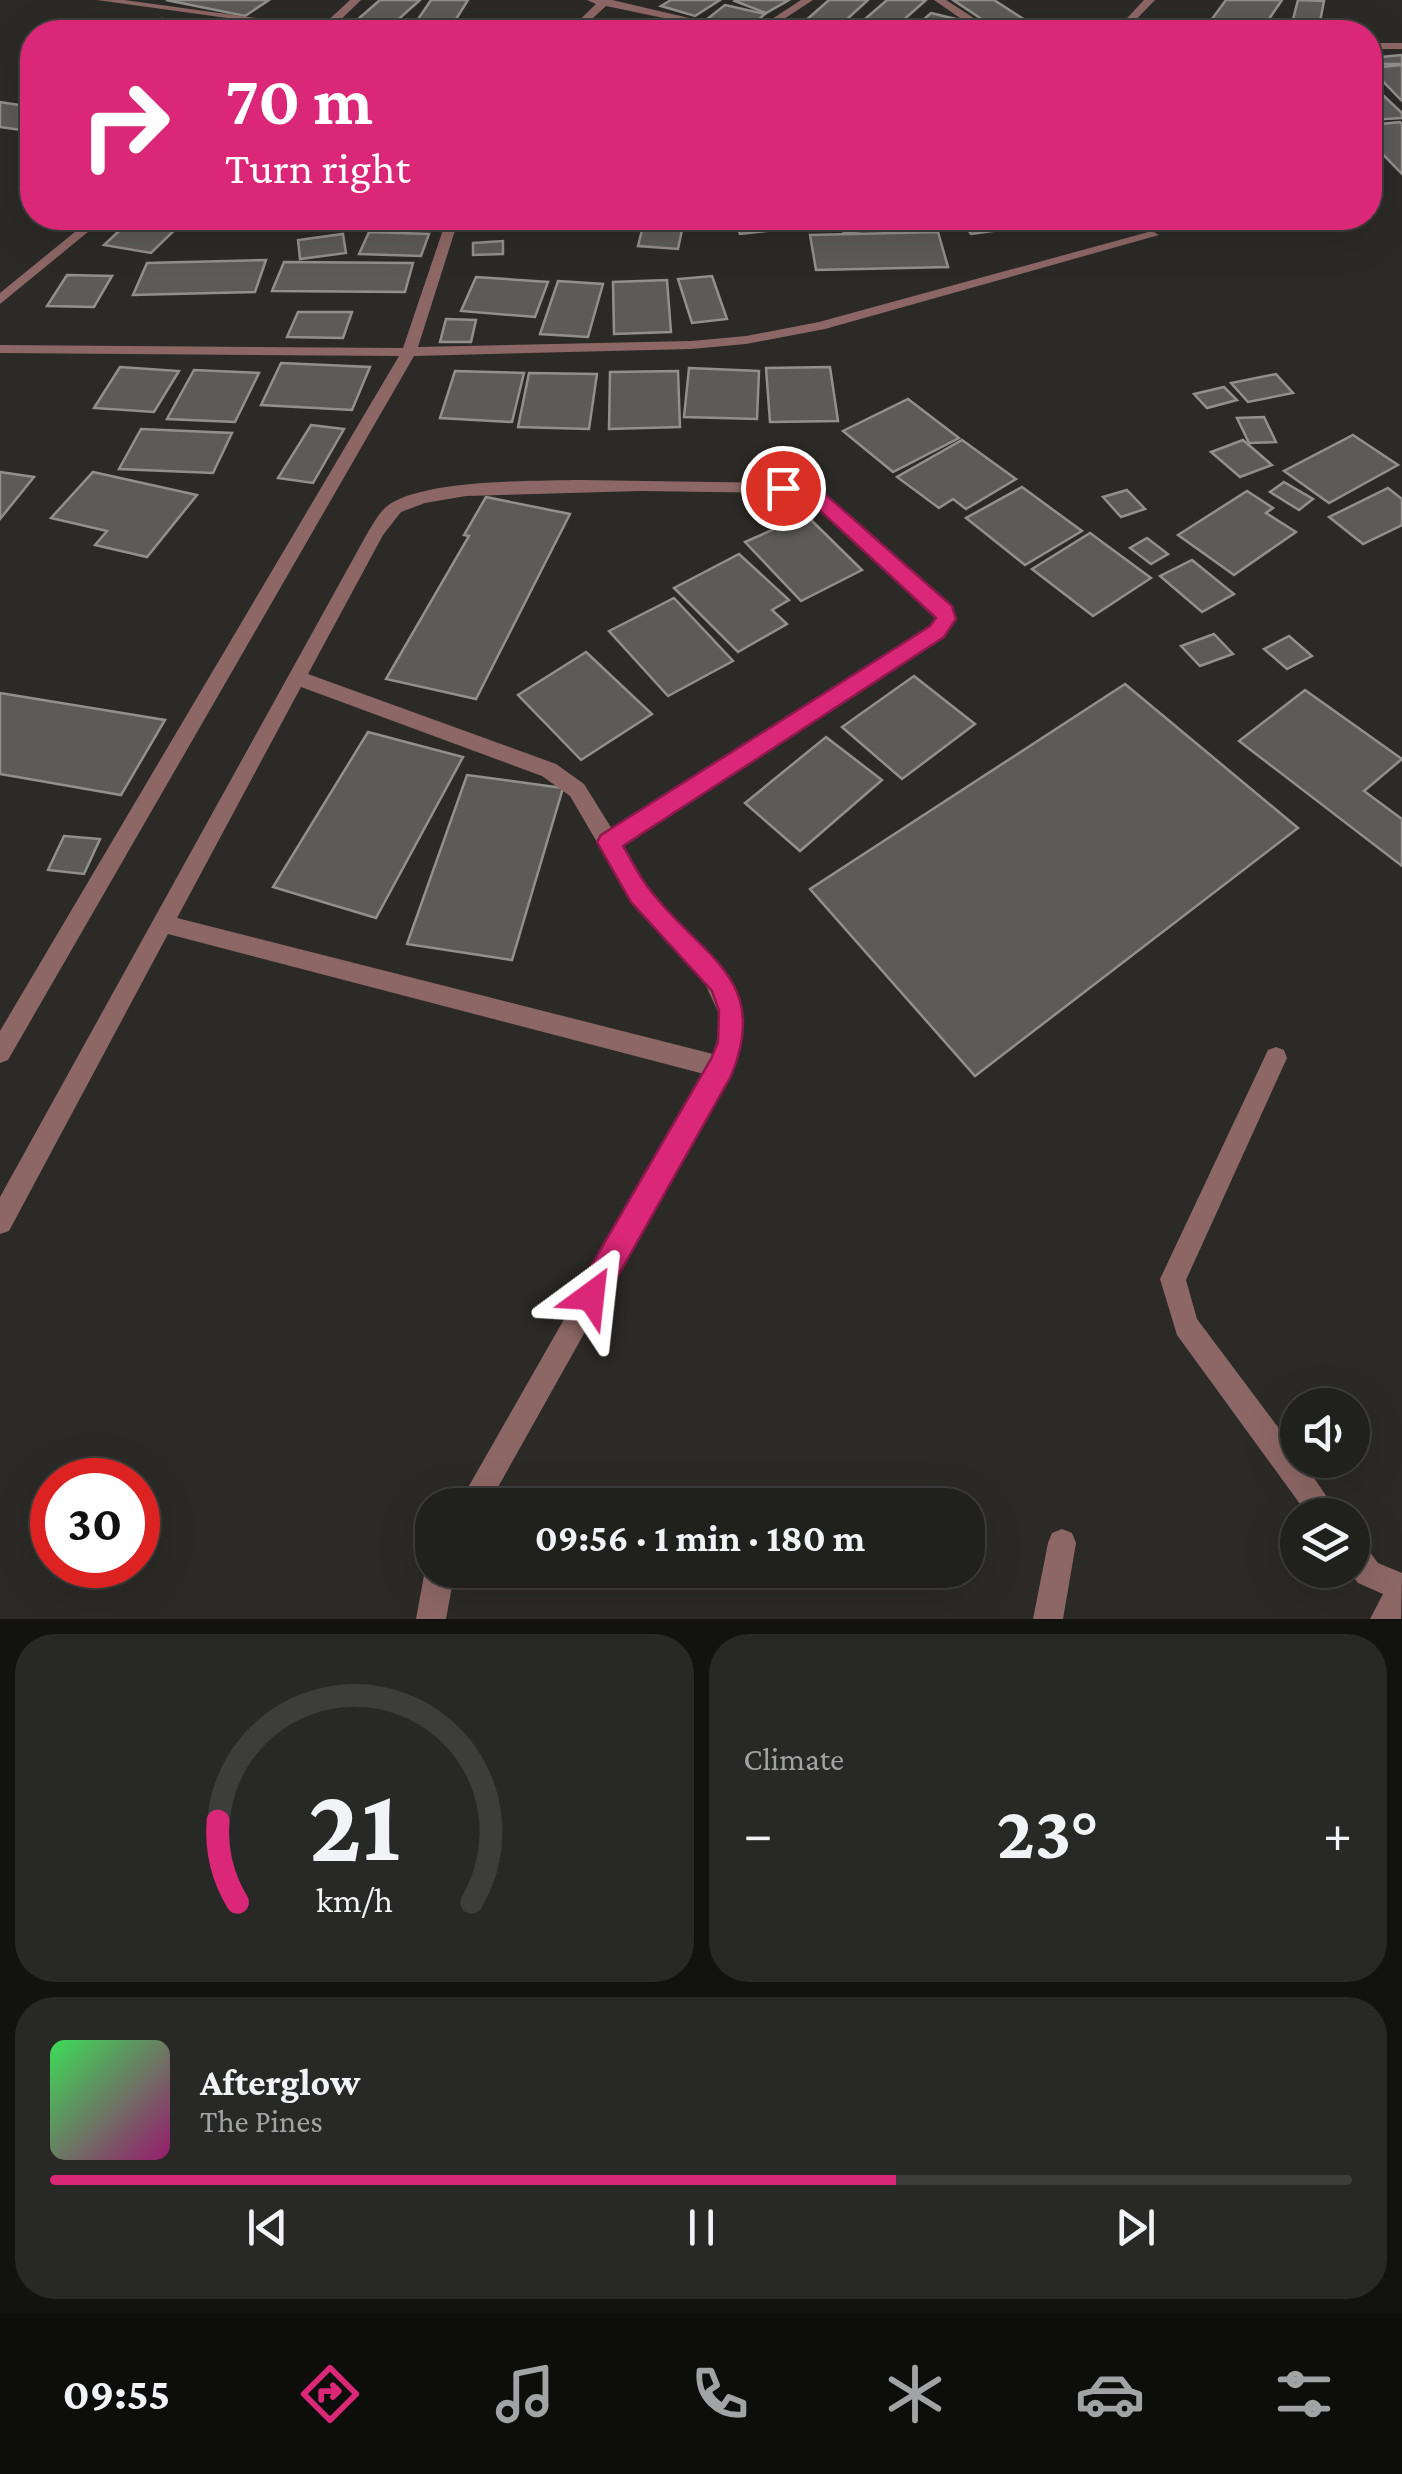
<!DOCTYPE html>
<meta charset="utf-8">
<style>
:root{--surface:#20201d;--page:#282826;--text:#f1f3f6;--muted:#a2a3a4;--line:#3d3e3b;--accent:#db2777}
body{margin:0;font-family:"Crimson Pro",serif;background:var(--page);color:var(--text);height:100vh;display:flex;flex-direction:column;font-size:38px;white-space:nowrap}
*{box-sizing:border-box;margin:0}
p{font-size:32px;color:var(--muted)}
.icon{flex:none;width:55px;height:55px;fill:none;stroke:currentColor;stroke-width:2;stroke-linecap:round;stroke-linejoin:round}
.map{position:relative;height:1619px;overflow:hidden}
.drawer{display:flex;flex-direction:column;gap:15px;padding:15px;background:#121210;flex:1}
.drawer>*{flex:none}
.banner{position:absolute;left:20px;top:20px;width:1362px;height:210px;border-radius:40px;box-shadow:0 10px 40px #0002,0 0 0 2px var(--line);background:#db2777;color:#fff;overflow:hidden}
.tools{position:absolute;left:1280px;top:1388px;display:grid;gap:20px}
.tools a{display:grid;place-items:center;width:90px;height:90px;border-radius:50%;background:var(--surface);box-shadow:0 10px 40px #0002,0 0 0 2px var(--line);font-size:50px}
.speed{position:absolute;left:30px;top:1458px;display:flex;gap:20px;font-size:50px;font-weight:700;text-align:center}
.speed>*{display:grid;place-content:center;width:130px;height:130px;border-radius:50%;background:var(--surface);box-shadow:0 10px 40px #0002,0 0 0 2px var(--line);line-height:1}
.speed .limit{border:15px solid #d22;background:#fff;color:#111}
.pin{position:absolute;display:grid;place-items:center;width:85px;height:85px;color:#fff;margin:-42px;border:5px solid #fff;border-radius:50%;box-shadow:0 2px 10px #0007}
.me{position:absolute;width:110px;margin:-55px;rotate:30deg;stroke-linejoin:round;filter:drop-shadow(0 0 8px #0008)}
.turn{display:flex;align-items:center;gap:35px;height:210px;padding:0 40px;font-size:45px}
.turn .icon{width:130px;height:130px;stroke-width:2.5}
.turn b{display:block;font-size:70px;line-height:85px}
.big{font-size:75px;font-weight:700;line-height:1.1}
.drawer .card{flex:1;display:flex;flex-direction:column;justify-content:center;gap:15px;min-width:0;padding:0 35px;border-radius:40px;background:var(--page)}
.drawer .dial{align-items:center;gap:0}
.dial svg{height:260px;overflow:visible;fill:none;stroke:var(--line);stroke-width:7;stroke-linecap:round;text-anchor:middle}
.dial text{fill:var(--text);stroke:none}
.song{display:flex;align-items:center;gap:30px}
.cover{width:120px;height:120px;border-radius:15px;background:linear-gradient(135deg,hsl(130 70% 55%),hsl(320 70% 35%))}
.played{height:10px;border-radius:5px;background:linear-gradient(90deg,var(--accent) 65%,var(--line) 65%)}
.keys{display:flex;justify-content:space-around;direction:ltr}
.heat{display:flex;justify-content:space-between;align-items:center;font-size:55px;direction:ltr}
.drawer .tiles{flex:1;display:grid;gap:15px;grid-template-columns:1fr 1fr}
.card:last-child{grid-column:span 2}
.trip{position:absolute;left:415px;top:1488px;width:570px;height:100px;border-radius:40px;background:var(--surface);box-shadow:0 10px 40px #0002,0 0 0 2px var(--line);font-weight:700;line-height:100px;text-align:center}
.tabs{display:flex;height:160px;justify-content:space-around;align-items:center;background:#0d0d0c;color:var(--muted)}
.tabs .icon{width:70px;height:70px}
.tabs .current{color:var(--accent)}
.tabs b{font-size:45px;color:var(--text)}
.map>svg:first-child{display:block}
.building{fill:#5c5b58;stroke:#91908c;stroke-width:2.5}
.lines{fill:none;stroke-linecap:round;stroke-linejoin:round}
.service{fill:#8d6765;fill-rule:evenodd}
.minor{fill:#8d6765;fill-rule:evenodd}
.route{fill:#db2777;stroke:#8e194d;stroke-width:2.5}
</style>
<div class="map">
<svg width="1402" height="1619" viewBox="0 0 1402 1619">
<rect width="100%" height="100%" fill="#2b2a27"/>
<g class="building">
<polygon points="166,0 269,0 245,16"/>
<polygon points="380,0 420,0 391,26 357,20"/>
<polygon points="431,0 468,0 448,32 410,31"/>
<polygon points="671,0 720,0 695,16 661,6"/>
<polygon points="737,0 789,0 766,13 735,1"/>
<polygon points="829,0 868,0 834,31 803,23"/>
<polygon points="887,0 926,0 890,32 850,32"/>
<polygon points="953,0 994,0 1025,20 995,28"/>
<polygon points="1226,0 1282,0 1260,32 1209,23"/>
<polygon points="1298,0 1324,1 1318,32 1291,27"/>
<polygon points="725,5 765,14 746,30 706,20"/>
<polygon points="931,13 964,21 951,32 909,32"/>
<polygon points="162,19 285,32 146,32"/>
<polygon points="465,21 520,32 449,32"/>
<polygon points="1402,55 1402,64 1375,64 1370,58"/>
<polygon points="1402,65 1402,101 1370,68"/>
<polygon points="1370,83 1402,113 1402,118 1370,120"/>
<polygon points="0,102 32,107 32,128 28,131 0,127"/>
<polygon points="1400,122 1402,124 1402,174 1370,141 1370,125"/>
<polygon points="133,218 187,218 151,253 104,245"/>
<polygon points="650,218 718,218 734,220 729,229"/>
<polygon points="734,218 777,218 782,229 740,234"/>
<polygon points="836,218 922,218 925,224 844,233"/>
<polygon points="960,218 1029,218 1035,225 971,234"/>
<polygon points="1177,218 1222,218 1226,222 1186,228"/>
<polygon points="644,222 683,225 678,249 638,246"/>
<polygon points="369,232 429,234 421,256 359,254"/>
<polygon points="938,232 948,267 816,270 810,235"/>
<polygon points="343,234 346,253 300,259 298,240"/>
<polygon points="503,241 503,254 473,255 473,243"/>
<polygon points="266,260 255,292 133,295 147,263"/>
<polygon points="284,262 413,263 405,292 272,291"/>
<polygon points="67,275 112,276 94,307 47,306"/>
<polygon points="712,276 727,319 692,323 678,279"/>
<polygon points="476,277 548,282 535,317 461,311"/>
<polygon points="667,280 671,332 614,334 613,282"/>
<polygon points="558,281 603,284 588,337 540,334"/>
<polygon points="298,312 352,312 343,338 287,337"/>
<polygon points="446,319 476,320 471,342 440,342"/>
<polygon points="281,363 370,367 352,410 261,405"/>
<polygon points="120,367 179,371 154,412 94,408"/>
<polygon points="830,367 838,421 770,422 766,368"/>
<polygon points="689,368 759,371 757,419 684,417"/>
<polygon points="194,370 259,373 235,422 167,419"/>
<polygon points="455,371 524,373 512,422 440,418"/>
<polygon points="678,371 680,427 609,429 610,372"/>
<polygon points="529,373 597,374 589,429 518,427"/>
<polygon points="1276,374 1293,393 1248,402 1231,383"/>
<polygon points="1224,387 1237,400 1207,408 1194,394"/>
<polygon points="908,399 959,438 893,472 843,431"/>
<polygon points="1264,417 1276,442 1249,443 1237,418"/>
<polygon points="311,425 344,429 313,483 278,478"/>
<polygon points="141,429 232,433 213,473 119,469"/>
<polygon points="1353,435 1398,465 1329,503 1284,471"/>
<polygon points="962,440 1016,479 966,509 953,499 939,508 897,477"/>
<polygon points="1243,440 1272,465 1240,477 1211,452"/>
<polygon points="0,472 34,477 0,519"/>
<polygon points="93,472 197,495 147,557 95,545 107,531 51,518"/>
<polygon points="1284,482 1313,499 1299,510 1270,492"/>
<polygon points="1022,487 1082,531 1025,565 966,518"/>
<polygon points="1388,488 1402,499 1402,525 1363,544 1329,517"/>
<polygon points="1127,490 1145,509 1121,517 1103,497"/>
<polygon points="1247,491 1273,508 1266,513 1296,532 1234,575 1178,535"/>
<polygon points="486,497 570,514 476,699 386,679 469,536 464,535"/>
<polygon points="806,515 862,570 801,601 745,542"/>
<polygon points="1090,533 1151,578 1093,616 1032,569"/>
<polygon points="1147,538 1168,554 1151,564 1130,548"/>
<polygon points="739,554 789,600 772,610 787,624 738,652 674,588"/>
<polygon points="1192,560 1234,594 1202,612 1160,576"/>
<polygon points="674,598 733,661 668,696 609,631"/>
<polygon points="1214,634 1233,654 1200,666 1181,646"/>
<polygon points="1289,636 1312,656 1287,669 1264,649"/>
<polygon points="586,652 652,714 581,760 518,695"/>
<polygon points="914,676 975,724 902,779 842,727"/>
<polygon points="1125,684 1298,828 975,1076 810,889"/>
<polygon points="1305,690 1402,759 1364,791 1402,819 1402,866 1239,741"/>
<polygon points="0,693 165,720 121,795 0,774"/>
<polygon points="368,732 463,757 376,918 273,887"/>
<polygon points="826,737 882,780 800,851 745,803"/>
<polygon points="467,775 563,788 512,960 407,944"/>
<polygon points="64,836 100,839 84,874 48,870"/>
</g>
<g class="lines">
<g class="service">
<polygon points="801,0 813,0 764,32 752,32"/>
<polygon points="934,0 946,0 980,22 977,32 967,32 970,25"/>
<polygon points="1276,1047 1284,1050 1287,1058 1186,1280 1197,1319 1298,1454 1298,1460 1302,1460 1339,1515 1308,1515 1177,1335 1160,1279 1268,1050"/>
<polygon points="1062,1529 1072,1533 1076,1543 1063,1619 1033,1619 1048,1543 1052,1533"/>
<polygon points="1352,1538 1362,1542 1378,1563 1402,1573 1401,1619 1370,1619 1383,1594 1358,1583 1348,1570 1352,1570"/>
</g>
<g class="minor">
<polygon points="97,0 124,0 321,27 350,0 361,0 328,32"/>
<polygon points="587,0 612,0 749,32 731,32 606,6 578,32 567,32 596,4"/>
<polygon points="1144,0 1155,0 1124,32 1114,32"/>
<rect x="1370" y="43" width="32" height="6"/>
<polygon points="92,218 105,218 0,304 0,293"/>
<polygon points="447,218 459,218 418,347 691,341 746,336 819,322 1152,231 1159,235 825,329 746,344 691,349 414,356 8,1060 0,1063 0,1031 399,356 0,353 0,345 403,348"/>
<path d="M580,480l203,3 41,12 126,111 5,13 -12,18 -322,208c9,16 17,33 28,46 50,60 118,95 80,184l-241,430h-30l246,-431 -536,-140 -159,297 -9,3v-37l368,-665c5,-8 11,-19 18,-25 33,-28 151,-26 194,-27zM641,491l141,2 30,10 125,115 -6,9 -319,202 -28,-45 -28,-20 -248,-90 75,-139 18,-23 24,-9 41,-7zM301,687l241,89 28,20 59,101 74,82 15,33v25l-5,17 -536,-136z"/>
<polygon points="432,1559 432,1570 455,1570 446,1619 416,1619 425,1570"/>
</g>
</g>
<path class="route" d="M783,482l42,12 127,112 4,13 -12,18 -321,209c8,13 15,28 24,40 50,69 126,90 84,190l-130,230 -10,4 -11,-4 -4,-10 4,-11 131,-226 7,-17 1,-31 -7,-20 -81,-89 -34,-60 4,-7 329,-209 6,-8 -124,-115 -35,-11v-9z"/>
</svg>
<div class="tools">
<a><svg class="icon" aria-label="sound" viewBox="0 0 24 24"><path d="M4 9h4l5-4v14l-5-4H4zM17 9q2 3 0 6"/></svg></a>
<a><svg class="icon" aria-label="layers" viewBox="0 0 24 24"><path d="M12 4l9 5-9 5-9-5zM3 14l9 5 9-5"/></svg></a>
</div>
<div class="speed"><div class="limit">30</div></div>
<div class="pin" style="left:783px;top:488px;background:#d93025"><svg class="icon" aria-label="arrive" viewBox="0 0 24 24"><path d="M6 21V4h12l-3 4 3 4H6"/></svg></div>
<svg class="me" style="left:591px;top:1296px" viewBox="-20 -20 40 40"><path d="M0-17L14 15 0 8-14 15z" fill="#db2777" stroke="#fff" stroke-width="4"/></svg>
<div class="trip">09:56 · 1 min · 180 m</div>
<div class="banner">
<div class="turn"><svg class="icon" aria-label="right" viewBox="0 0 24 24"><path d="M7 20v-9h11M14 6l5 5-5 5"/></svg><div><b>70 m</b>Turn right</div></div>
</div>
</div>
<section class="drawer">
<div class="tiles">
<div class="card dial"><svg viewBox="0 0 100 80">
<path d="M14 69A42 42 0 1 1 86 69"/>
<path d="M14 69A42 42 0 0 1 8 44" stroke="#db2777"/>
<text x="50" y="56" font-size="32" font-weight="700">21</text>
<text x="50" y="72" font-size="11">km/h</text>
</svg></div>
<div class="card"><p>Climate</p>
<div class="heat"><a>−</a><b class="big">23°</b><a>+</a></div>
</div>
<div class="card">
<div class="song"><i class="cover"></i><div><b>Afterglow</b><p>The Pines</p></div></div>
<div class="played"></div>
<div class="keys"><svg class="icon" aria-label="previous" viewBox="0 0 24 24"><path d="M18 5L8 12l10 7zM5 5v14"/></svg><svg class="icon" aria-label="pause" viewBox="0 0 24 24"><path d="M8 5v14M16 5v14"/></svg><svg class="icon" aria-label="next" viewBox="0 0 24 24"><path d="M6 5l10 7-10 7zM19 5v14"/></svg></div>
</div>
</div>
</section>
<nav class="tabs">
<b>09:55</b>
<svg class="icon current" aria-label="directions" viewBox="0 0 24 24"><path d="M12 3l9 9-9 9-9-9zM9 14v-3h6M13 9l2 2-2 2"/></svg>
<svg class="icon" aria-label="music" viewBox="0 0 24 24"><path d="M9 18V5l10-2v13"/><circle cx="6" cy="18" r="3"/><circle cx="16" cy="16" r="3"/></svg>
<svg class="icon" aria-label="phone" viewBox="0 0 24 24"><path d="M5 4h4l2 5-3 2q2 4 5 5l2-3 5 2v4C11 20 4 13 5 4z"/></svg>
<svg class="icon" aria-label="climate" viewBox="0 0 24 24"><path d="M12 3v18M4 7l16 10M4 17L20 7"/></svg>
<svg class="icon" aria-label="car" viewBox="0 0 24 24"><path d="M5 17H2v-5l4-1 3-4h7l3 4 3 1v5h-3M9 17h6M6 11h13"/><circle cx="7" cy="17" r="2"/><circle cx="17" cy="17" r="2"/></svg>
<svg class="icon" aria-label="filters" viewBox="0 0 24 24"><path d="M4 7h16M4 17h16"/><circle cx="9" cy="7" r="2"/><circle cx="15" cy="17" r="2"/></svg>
</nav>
